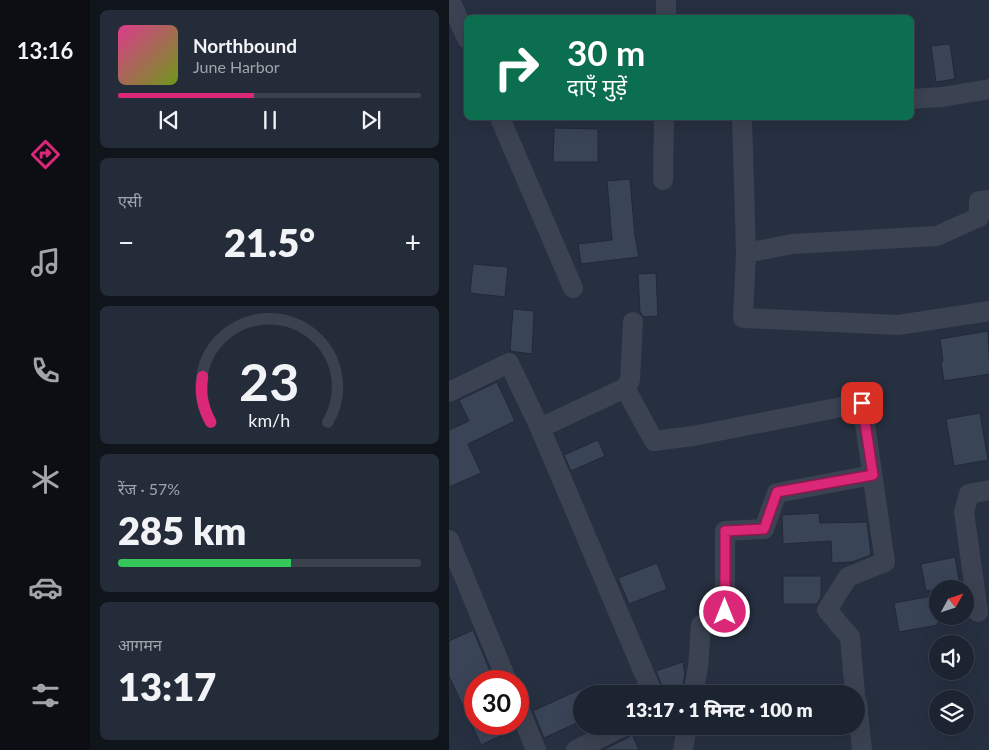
<!DOCTYPE html>
<html lang="hi">
<meta charset="utf-8">
<style>
:root{--surface:#1d2431;--page:#252c39;--text:#f1f3f6;--muted:#a0a4ab;--line:#3b414d;--accent:#db2777}
body{margin:0;font-family:Lato,"Noto Sans Devanagari",sans-serif;background:var(--page);color:var(--text);height:100vh;display:flex;flex-direction:column;font-size:19px;white-space:nowrap}
*{box-sizing:border-box;margin:0}
p{font-size:16px;color:var(--muted)}
.icon{flex:none;width:28px;height:28px;fill:none;stroke:currentColor;stroke-width:2;stroke-linecap:round;stroke-linejoin:round}
.map{position:relative;flex:1;overflow:hidden}
.side{display:flex;flex-direction:column;gap:10px;padding:10px;background:#10141b;width:359px}
.side>*{flex:none}
.top-card{position:absolute;left:15px;top:15px;width:450px;height:105px;border-radius:8px;box-shadow:0 5px 20px #0002,0 0 0 1px var(--line);background:#0b6e4f;color:#fff;overflow:hidden}
.needle{width:32px;rotate:50deg}
.controls{position:absolute;left:480px;top:580px;display:grid;gap:10px}
.controls a{display:grid;place-items:center;width:45px;height:45px;border-radius:50%;background:var(--surface);box-shadow:0 5px 20px #0002,0 0 0 1px var(--line);font-size:25px}
.speed{position:absolute;left:15px;top:670px;display:flex;gap:10px;font-size:25px;font-weight:700;text-align:center}
.speed>*{display:grid;place-content:center;width:65px;height:65px;border-radius:50%;background:var(--surface);box-shadow:0 5px 20px #0002,0 0 0 1px var(--line);line-height:1}
.speed .limit{border:8px solid #d22;background:#fff;color:#111}
.pin{position:absolute;display:grid;place-items:center;width:42px;height:42px;color:#fff;margin:-21px;border-radius:10px;box-shadow:0 2px 8px #0006}
.me{position:absolute;width:55px;margin:-28px;rotate:0deg;stroke-linejoin:round;filter:drop-shadow(0 0 4px #0008)}
.turn{display:flex;align-items:center;gap:18px;height:105px;padding:0 20px;font-size:22px}
.turn .icon{width:65px;height:65px;stroke-width:2.5}
.turn b{display:block;font-size:35px;line-height:42px}
.big{font-size:38px;font-weight:800;line-height:1.1}
.side .tile{flex:1;display:flex;flex-direction:column;justify-content:center;gap:8px;min-width:0;padding:0 18px;border-radius:8px;background:var(--page)}
.side .dial{align-items:center;gap:0}
.dial svg{height:130px;overflow:visible;fill:none;stroke:var(--line);stroke-width:7;stroke-linecap:round;text-anchor:middle}
.dial text{fill:var(--text);stroke:none}
.song{display:flex;align-items:center;gap:15px}
.cover{width:60px;height:60px;border-radius:8px;background:linear-gradient(135deg,hsl(330 70% 55%),hsl(80 70% 35%))}
.played{height:5px;border-radius:2px;background:linear-gradient(90deg,var(--accent) 45%,var(--line) 45%)}
.keys{display:flex;justify-content:space-around;direction:ltr}
.heat{display:flex;justify-content:space-between;align-items:center;font-size:28px;direction:ltr}
.charge{height:8px;border-radius:4px;background:linear-gradient(90deg,#34c759 57%,var(--line) 0)}
.trip{position:absolute;left:124px;top:685px;width:292px;height:50px;border-radius:25px;background:var(--surface);box-shadow:0 5px 20px #0002,0 0 0 1px var(--line);font-weight:800;line-height:50px;text-align:center}
main{display:flex;flex:1;min-height:0}
.tabs{display:flex;flex-direction:column;width:90px;justify-content:space-around;align-items:center;background:#0c0e14;color:var(--muted)}
.tabs .icon{width:35px;height:35px}
.tabs .on{color:var(--accent)}
.tabs b{font-size:22px;color:var(--text)}
.map>svg:first-child{display:block}
.building{fill:#394457;stroke:#222938}
.lines{fill:none;stroke-linecap:round;stroke-linejoin:round}
.street{stroke:#3b4251;stroke-width:20}
.route-casing{stroke:#8e194d;stroke-width:12}
.route{stroke:#db2777;stroke-width:9}
</style>
<main>
<nav class="tabs">
<b>13:16</b>
<svg class="icon on" aria-label="directions" viewBox="0 0 24 24"><path d="M12 3l9 9-9 9-9-9zM9 14v-3h6M13 9l2 2-2 2"/></svg>
<svg class="icon" aria-label="music" viewBox="0 0 24 24"><path d="M9 18V5l10-2v13"/><circle cx="6" cy="18" r="3"/><circle cx="16" cy="16" r="3"/></svg>
<svg class="icon" aria-label="phone" viewBox="0 0 24 24"><path d="M5 4h4l2 5-3 2q2 4 5 5l2-3 5 2v4C11 20 4 13 5 4z"/></svg>
<svg class="icon" aria-label="climate" viewBox="0 0 24 24"><path d="M12 3v18M4 7l16 10M4 17L20 7"/></svg>
<svg class="icon" aria-label="car" viewBox="0 0 24 24"><path d="M5 17H2v-5l4-1 3-4h7l3 4 3 1v5h-3M9 17h6M6 11h13"/><circle cx="7" cy="17" r="2"/><circle cx="17" cy="17" r="2"/></svg>
<svg class="icon" aria-label="filters" viewBox="0 0 24 24"><path d="M4 7h16M4 17h16"/><circle cx="9" cy="7" r="2"/><circle cx="15" cy="17" r="2"/></svg>
</nav>
<section class="side">
<div class="tile">
<div class="song"><i class="cover"></i><div><b>Northbound</b><p>June Harbor</p></div></div>
<div class="played"></div>
<div class="keys"><svg class="icon" aria-label="previous" viewBox="0 0 24 24"><path d="M18 5L8 12l10 7zM5 5v14"/></svg><svg class="icon" aria-label="pause" viewBox="0 0 24 24"><path d="M8 5v14M16 5v14"/></svg><svg class="icon" aria-label="next" viewBox="0 0 24 24"><path d="M6 5l10 7-10 7zM19 5v14"/></svg></div>
</div>
<div class="tile"><p>एसी</p>
<div class="heat"><a>−</a><b class="big">21.5°</b><a>+</a></div>
</div>
<div class="tile dial"><svg viewBox="0 0 100 80">
<path d="M14 69A42 42 0 1 1 86 69"/>
<path d="M14 69A42 42 0 0 1 9 41" stroke="#db2777"/>
<text x="50" y="56" font-size="32" font-weight="700">23</text>
<text x="50" y="72" font-size="11">km/h</text>
</svg></div>
<div class="tile"><p>रेंज · 57%</p><b class="big">285 km</b><div class="charge"></div></div>
<div class="tile"><p>आगमन</p><b class="big">13:17</b></div>
</section>
<div class="map">
<svg width="541" height="750" viewBox="0 0 541 750">
<rect width="100%" height="100%" fill="#273041"/>
<g class="building">
<polygon points="501,44 506,79 487,82 482,46"/>
<polygon points="105,128 149,129 149,162 104,162"/>
<polygon points="181,179 186,236 190,257 132,264 129,244 163,240 158,181"/>
<polygon points="24,264 59,267 56,297 21,293"/>
<polygon points="207,273 209,316 195,317 191,312 189,274"/>
<polygon points="64,309 85,311 83,354 61,351"/>
<polygon points="539,331 541,374 495,381 492,362 494,361 491,339"/>
<polygon points="48,382 66,421 19,444 32,473 0,487 0,430 20,421 10,400"/>
<polygon points="531,413 539,460 505,466 497,419"/>
<polygon points="149,440 156,456 122,471 115,455"/>
<polygon points="370,513 371,523 418,522 422,555 403,562 383,563 382,541 334,544 333,515"/>
<polygon points="506,557 511,585 477,591 472,564"/>
<polygon points="208,563 218,589 180,604 169,578"/>
<polygon points="334,576 372,576 372,597 368,604 334,604"/>
<polygon points="489,595 489,625 450,632 445,603"/>
<polygon points="24,630 44,678 36,681 26,681 26,724 63,724 66,729 32,745 0,676 0,641"/>
<polygon points="234,662 236,674 232,694 216,694 207,671"/>
<polygon points="132,689 132,721 95,738 84,711"/>
<polygon points="183,734 190,750 154,750 180,737"/>
</g>
<g class="lines">
<g class="street">
<polyline points="1,0 18,39"/>
<polyline points="217,18 217,0"/>
<polyline points="462,99 493,97 541,89"/>
<polyline points="51,118 124,288"/>
<polyline points="293,118 297,253 294,318 449,325 541,311"/>
<polyline points="214,180 215,118"/>
<polyline points="297,253 343,244 488,236 530,217 530,201 541,200"/>
<polyline points="176,388 205,441 244,436 413,403 436,562 399,577 378,610 401,637 406,694"/>
<polyline points="0,392 60,363 91,428 204,694"/>
<polyline points="91,428 176,388 181,380 184,322"/>
<polyline points="0,540 58,681"/>
<polyline points="529,612 515,512 520,494 541,490"/>
<polyline points="244,694 249,667 252,625 276,612 276,531 315,529 328,493 423,475"/>
<polyline points="408,702 413,750"/>
<polyline points="69,706 87,750"/>
<polyline points="127,750 175,726"/>
<polyline points="234,750 238,726"/>
</g>
</g>
<g class="lines">
<defs>
<polyline id="route" points="276,612 276,531 315,529 328,492 424,475 413,403"/>
</defs>
<use href="#route" class="route-casing"/>
<use href="#route" class="route"/>
</g>
</svg>
<div class="controls">
<a><svg class="needle" viewBox="-14 -14 28 28"><path d="M0-13l5 13h-10z" fill="#e53935"/><path d="M0 13l5-13h-10z" fill="#a0a4ab"/></svg></a>
<a><svg class="icon" aria-label="sound" viewBox="0 0 24 24"><path d="M4 9h4l5-4v14l-5-4H4zM17 9q2 3 0 6"/></svg></a>
<a><svg class="icon" aria-label="layers" viewBox="0 0 24 24"><path d="M12 4l9 5-9 5-9-5zM3 14l9 5 9-5"/></svg></a>
</div>
<div class="speed"><div class="limit">30</div></div>
<div class="pin" style="left:413px;top:403px;background:#d93025"><svg class="icon" aria-label="arrive" viewBox="0 0 24 24"><path d="M6 21V4h12l-3 4 3 4H6"/></svg></div>
<svg class="me" style="left:276px;top:612px" viewBox="-20 -20 40 40"><circle r="17" fill="#db2777" stroke="#fff" stroke-width="3"/><path d="M0-11L8 9 0 5-8 9z" fill="#fff"/></svg>
<div class="trip">13:17 · 1 मिनट · 100 m</div>
<div class="top-card">
<div class="turn"><svg class="icon" aria-label="right" viewBox="0 0 24 24"><path d="M7 20v-9h11M14 6l5 5-5 5"/></svg><div><b>30 m</b>दाएँ मुड़ें</div></div>
</div>
</div>
</main>
